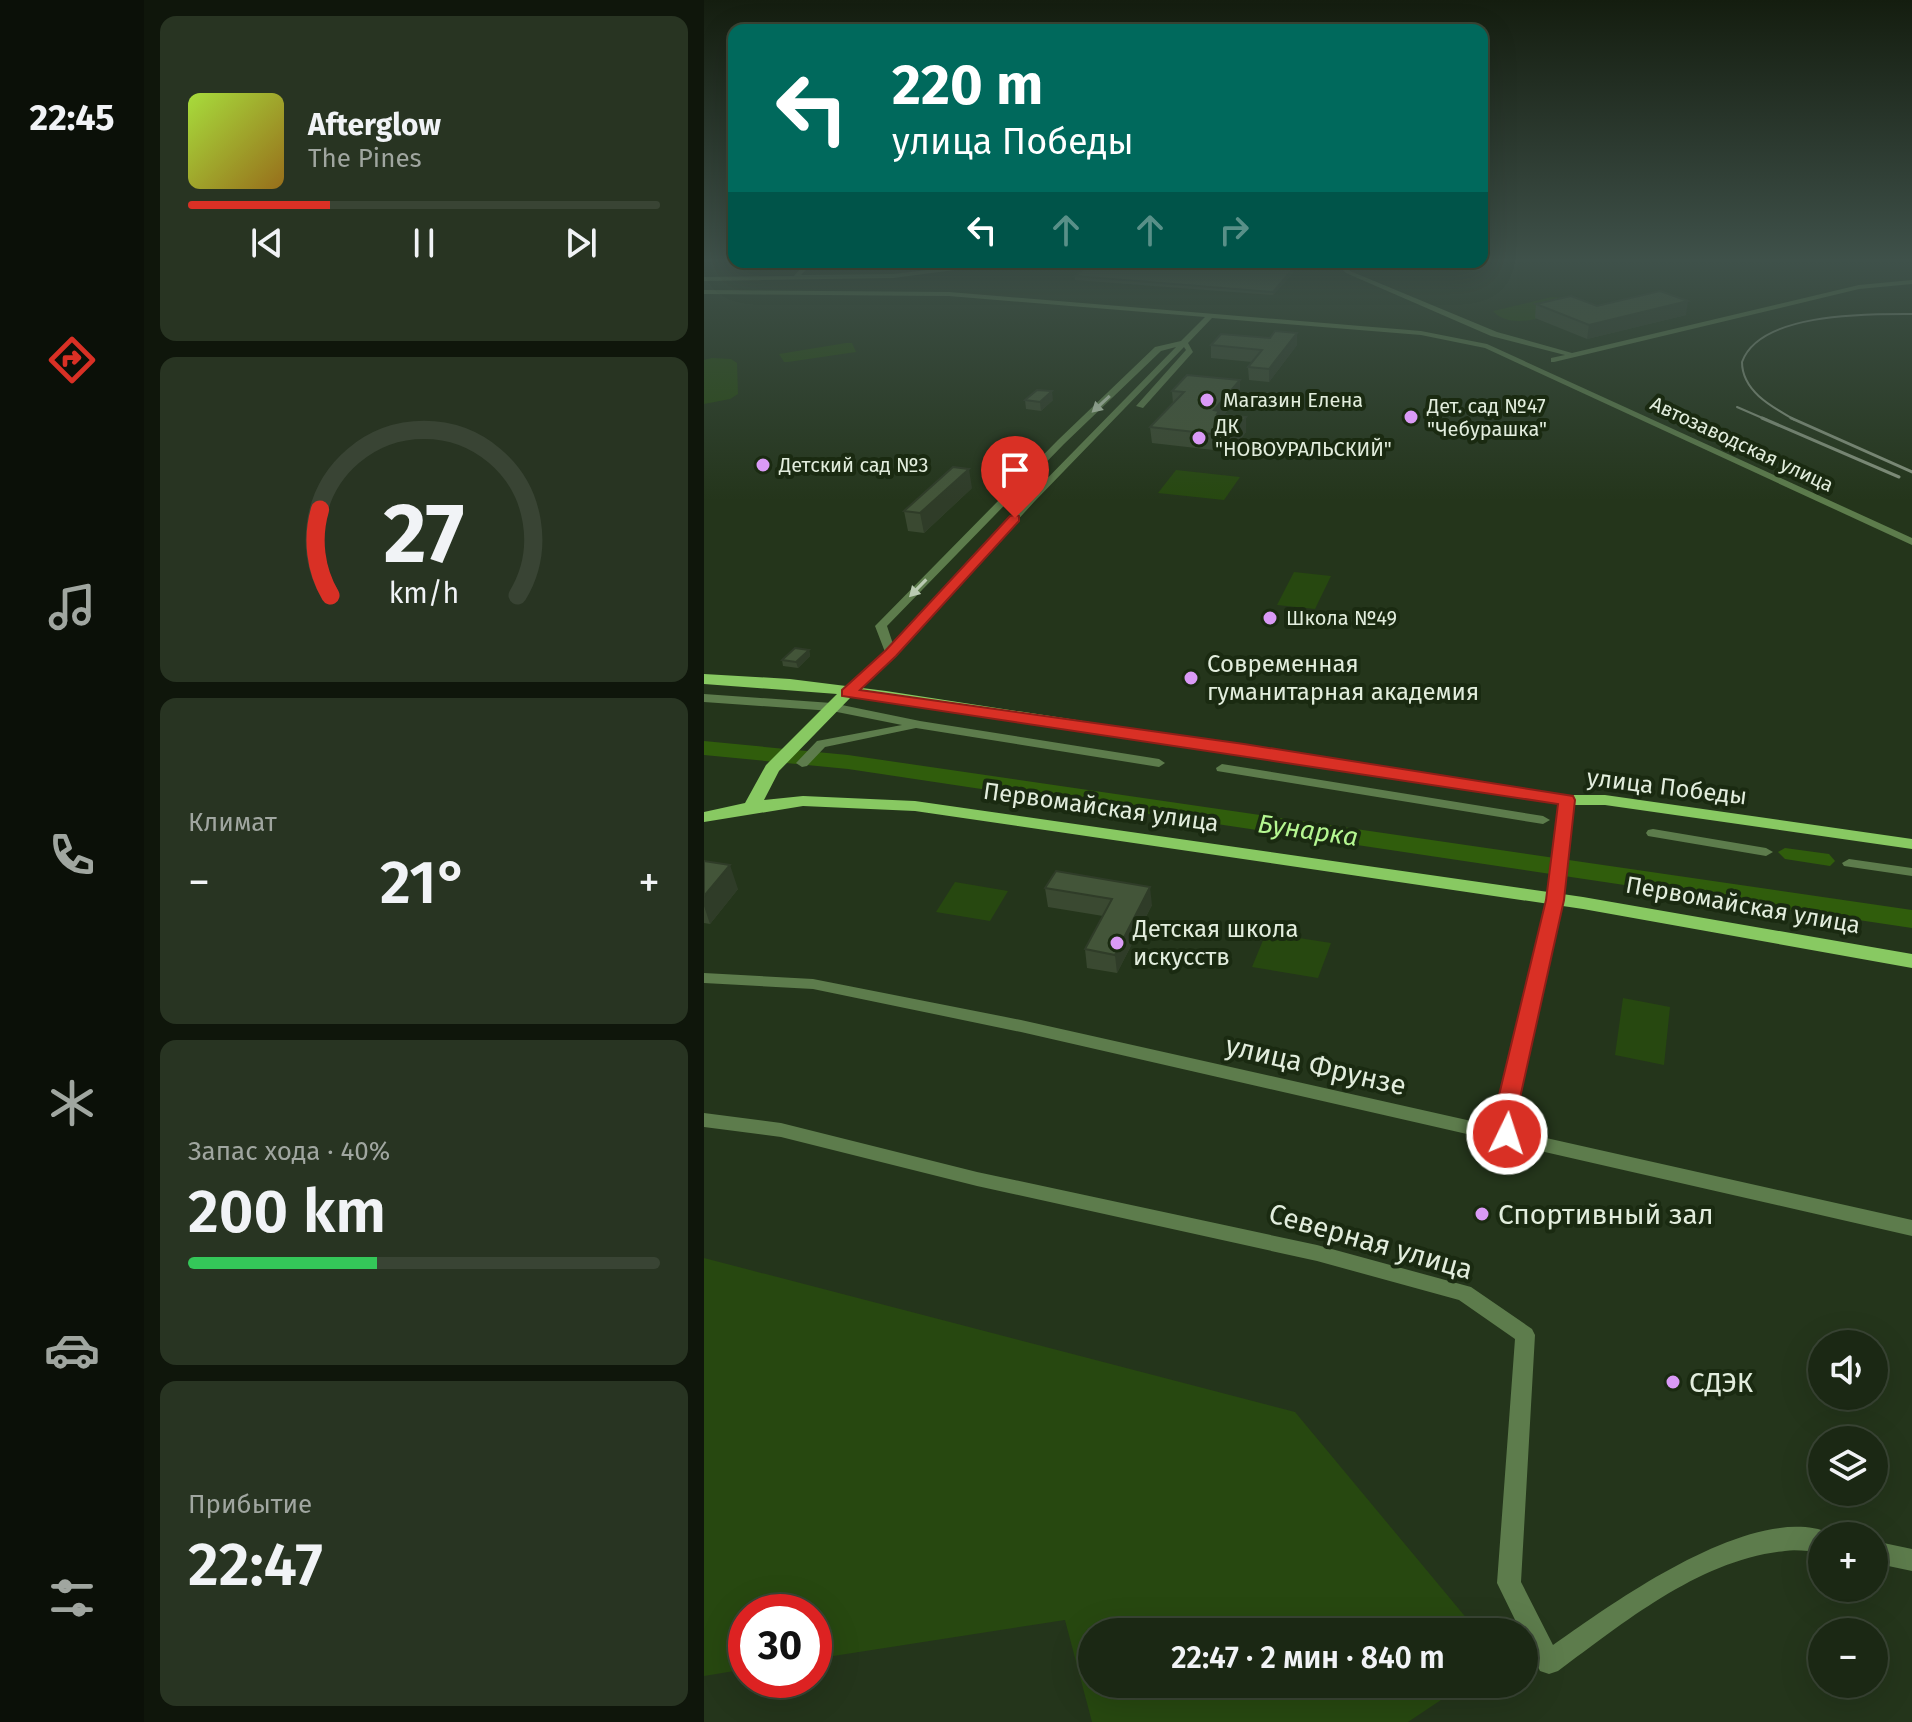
<!DOCTYPE html>
<html lang="ru">
<meta charset="utf-8">
<style>
:root{--surface:#1b2814;--page:#283422;--text:#f1f3f6;--muted:#a0a6a0;--line:#394434;--accent:#d93025}
body{margin:0;font-family:"Fira Sans",sans-serif;background:var(--page);color:var(--text);height:100vh;display:flex;flex-direction:column;font-size:30px;white-space:nowrap}
*{box-sizing:border-box;margin:0}
p{font-size:26px;color:var(--muted)}
.icon{flex:none;width:44px;height:44px;fill:none;stroke:currentColor;stroke-width:2;stroke-linecap:round;stroke-linejoin:round}
.map{position:relative;flex:1;overflow:hidden}
.details{display:flex;flex-direction:column;gap:16px;padding:16px;background:#0f160b;width:560px}
.details>*{flex:none}
.top-card{position:absolute;left:24px;top:24px;width:760px;height:244px;border-radius:16px;box-shadow:0 8px 32px #0002,0 0 0 2px var(--line);background:#00695c;color:#fff;overflow:hidden}
.tools{position:absolute;left:1104px;top:1330px;display:grid;gap:16px}
.tools a{display:grid;place-items:center;width:80px;height:80px;border-radius:50%;background:var(--surface);box-shadow:0 8px 32px #0002,0 0 0 2px var(--line);font-size:40px}
.speed{position:absolute;left:24px;top:1594px;display:flex;gap:16px;font-size:40px;font-weight:700;text-align:center}
.speed>*{display:grid;place-content:center;width:104px;height:104px;border-radius:50%;background:var(--surface);box-shadow:0 8px 32px #0002,0 0 0 2px var(--line);line-height:1}
.speed .limit{border:12px solid #d22;background:#fff;color:#111}
.pin{position:absolute;display:grid;place-items:center;width:68px;height:68px;color:#fff;margin:-82px -34px;border-radius:50% 50% 50% 0;rotate:-45deg;box-shadow:0 0 8px #0007}
.pin .icon{rotate:45deg}
.me{position:absolute;width:88px;margin:-44px;rotate:4deg;stroke-linejoin:round;filter:drop-shadow(0 0 6px #0008)}
.turn{display:flex;align-items:center;gap:28px;height:168px;padding:0 32px;font-size:36px}
.turn .icon{width:104px;height:104px;stroke-width:2.5}
.turn b{display:block;font-size:56px;line-height:68px}
.lanes{display:flex;align-items:center;height:76px;padding:0 32px;background:#0003;justify-content:center;gap:40px;direction:ltr}
.lanes .off{opacity:.35}
.big{font-size:60px;font-weight:600;line-height:1.1}
.details .card{flex:1;display:flex;flex-direction:column;justify-content:center;gap:12px;min-width:0;padding:0 28px;border-radius:16px;background:var(--page)}
.details .dial{align-items:center;gap:0}
.dial svg{height:208px;overflow:visible;fill:none;stroke:var(--line);stroke-width:7;stroke-linecap:round;text-anchor:middle}
.dial text{fill:var(--text);stroke:none}
.song{display:flex;align-items:center;gap:24px}
.cover{width:96px;height:96px;border-radius:12px;background:linear-gradient(135deg,hsl(80 70% 55%),hsl(40 70% 35%))}
.played{height:8px;border-radius:4px;background:linear-gradient(90deg,var(--accent) 30%,var(--line) 30%)}
.keys{display:flex;justify-content:space-around;direction:ltr}
.heat{display:flex;justify-content:space-between;align-items:center;font-size:44px;direction:ltr}
.charge{height:12px;border-radius:6px;background:linear-gradient(90deg,#34c759 40%,var(--line) 0)}
.trip{position:absolute;left:374px;top:1618px;width:460px;height:80px;border-radius:40px;background:var(--surface);box-shadow:0 8px 32px #0002,0 0 0 2px var(--line);font-weight:600;line-height:80px;text-align:center}
main{display:flex;flex:1;min-height:0}
.dock{display:flex;flex-direction:column;width:144px;justify-content:space-around;align-items:center;background:#0b1008;color:var(--muted)}
.dock .icon{width:56px;height:56px}
.dock .on{color:var(--accent)}
.dock b{font-size:36px;color:var(--text)}
.map>svg:first-child{display:block}
.green{fill:#274810}
.water{fill:#305d0c}
.lines{fill:none;stroke-linecap:round;stroke-linejoin:round}
.river{fill:#305d0c;fill-rule:evenodd}
.minor{fill:#5d7c4c;fill-rule:evenodd}
.major{fill:#88c962;fill-rule:evenodd}
.rail-far1{stroke:#83917c;stroke-width:2}
.rail{stroke:#83917c;stroke-width:3}
.wall{fill:#3a4931}
.shaded-wall{fill:#2f3c28}
.building{fill:#435539;stroke:#2f3c28;stroke-width:2}
.oneway{fill:#bacbb2}
.route{fill:#d93025;stroke:#8d1f18;stroke-width:2}
.poi-dot{fill:#da9af6;stroke:#1a2a11;stroke-width:3}
.labels{text-anchor:middle;stroke-width:8;stroke-linejoin:round;paint-order:stroke}
.far-poi-label{font-size:20px;fill:#e2eddd;stroke:#1a2a11;text-anchor:start}
.far-street-label{font-size:20px;fill:#e2eddd;stroke:#1a2a11}
.poi-label{font-size:24px;fill:#e2eddd;stroke:#1a2a11;text-anchor:start}
.street-label{font-size:24px;fill:#e2eddd;stroke:#1a2a11}
.water-label{font-size:26px;font-style:italic;fill:#b5f791;stroke:#1a2a11}
.near-street-label{font-size:28px;fill:#e2eddd;stroke:#1a2a11}
.near-poi-label{font-size:28px;fill:#e2eddd;stroke:#1a2a11;text-anchor:start}
</style>
<main>
<nav class="dock">
<b>22:45</b>
<svg class="icon on" aria-label="directions" viewBox="0 0 24 24"><path d="M12 3l9 9-9 9-9-9zM9 14v-3h6M13 9l2 2-2 2"/></svg>
<svg class="icon" aria-label="music" viewBox="0 0 24 24"><path d="M9 18V5l10-2v13"/><circle cx="6" cy="18" r="3"/><circle cx="16" cy="16" r="3"/></svg>
<svg class="icon" aria-label="phone" viewBox="0 0 24 24"><path d="M5 4h4l2 5-3 2q2 4 5 5l2-3 5 2v4C11 20 4 13 5 4z"/></svg>
<svg class="icon" aria-label="climate" viewBox="0 0 24 24"><path d="M12 3v18M4 7l16 10M4 17L20 7"/></svg>
<svg class="icon" aria-label="car" viewBox="0 0 24 24"><path d="M5 17H2v-5l4-1 3-4h7l3 4 3 1v5h-3M9 17h6M6 11h13"/><circle cx="7" cy="17" r="2"/><circle cx="17" cy="17" r="2"/></svg>
<svg class="icon" aria-label="filters" viewBox="0 0 24 24"><path d="M4 7h16M4 17h16"/><circle cx="9" cy="7" r="2"/><circle cx="15" cy="17" r="2"/></svg>
</nav>
<section class="details">
<div class="card">
<div class="song"><i class="cover"></i><div><b>Afterglow</b><p>The Pines</p></div></div>
<div class="played"></div>
<div class="keys"><svg class="icon" aria-label="previous" viewBox="0 0 24 24"><path d="M18 5L8 12l10 7zM5 5v14"/></svg><svg class="icon" aria-label="pause" viewBox="0 0 24 24"><path d="M8 5v14M16 5v14"/></svg><svg class="icon" aria-label="next" viewBox="0 0 24 24"><path d="M6 5l10 7-10 7zM19 5v14"/></svg></div>
</div>
<div class="card dial"><svg viewBox="0 0 100 80">
<path d="M14 69A42 42 0 1 1 86 69"/>
<path d="M14 69A42 42 0 0 1 10 36" stroke="#d93025"/>
<text x="50" y="56" font-size="32" font-weight="700">27</text>
<text x="50" y="72" font-size="11">km/h</text>
</svg></div>
<div class="card"><p>Климат</p>
<div class="heat"><a>−</a><b class="big">21°</b><a>+</a></div>
</div>
<div class="card"><p>Запас хода · 40%</p><b class="big">200 km</b><div class="charge"></div></div>
<div class="card"><p>Прибытие</p><b class="big">22:47</b></div>
</section>
<div class="map">
<svg width="1208" height="1722" viewBox="0 0 1208 1722">
<rect width="100%" height="100%" fill="#24351b"/>
<g class="green">
<path d="M848,297l14,1 9,10c-22,6 -64,24 -82,3z"/>
<polygon points="142,343 148,343 152,352 84,362 80,362 75,354"/>
<polygon points="8,358 27,359 33,363 34,394 26,399 0,404 0,360"/>
<polygon points="472,470 536,477 520,500 454,493"/>
<polygon points="590,572 627,576 611,609 573,605"/>
<polygon points="251,882 304,891 286,921 232,912"/>
<polygon points="562,933 627,943 614,978 548,967"/>
<polygon points="919,998 966,1007 960,1065 911,1055"/>
<polygon points="0,1258 591,1412 774,1632 388,1632 388,1684 761,1684 704,1722 388,1722 361,1620 110,1659 110,1612 42,1612 42,1669 0,1676"/>
</g>
<polygon class="water" points="1081,848 1125,854 1131,861 1126,866 1081,859 1074,852"/>
<g class="lines">
<polygon class="river" points="0,741 144,755 1208,910 1208,928 144,769 0,755"/>
<g class="minor">
<polygon points="102,262 109,262 97,275 189,274 292,262 312,262 189,278 0,281 0,277 90,276"/>
<polygon points="631,262 638,262 646,271 793,332 868,353 1155,285 1208,280 1208,284 1155,289 850,362 847,362 847,358 861,355 787,336 642,273"/>
<path d="M0,290l245,2 472,39 66,13 425,194v7l-427,-197 -64,-13 -209,-17 -24,25 5,9 -50,56 -7,-2 50,-56 -2,-3 -150,155 -139,153 -44,41h-8v-6l42,-38 -10,-26 2,-2 181,-184 97,-93 26,-6 24,-24 -256,-21 -245,-2zM472,347l-148,151 -135,146 -6,-18 177,-182 97,-93z"/>
<polygon points="0,694 128,703 216,721 455,759 461,763 455,767 212,728 121,747 103,766 98,767 92,763 113,741 198,725 128,711 0,702"/>
<polygon points="518,764 839,816 846,820 839,824 513,771 512,768"/>
<polygon points="863,796 870,800 858,900 810,1116 811,1131 1208,1220 1208,1236 317,1032 109,989 0,983 0,973 109,979 317,1020 794,1127 792,1116 844,900 856,800"/>
<polygon points="949,829 1062,848 1069,852 1062,856 944,836 942,833 944,830"/>
<polygon points="1145,859 1208,868 1208,876 1140,866 1138,863"/>
<path d="M0,1113l77,10 196,49 340,73 154,42 61,42 3,6 -14,247 32,63c61,-43 200,-144 277,-112l1,3h-9v16c-12,0 -25,-3 -37,-1 -86,9 -160,71 -227,120l-9,3 -9,-3 -16,-34v-5h-3l-24,-49 18,-244 -56,-39 -142,-39 -340,-75 -196,-49 -77,-10z"/>
<polygon points="1170,1541 1208,1549 1208,1571 1170,1563"/>
</g>
<polygon class="major" points="0,674 86,679 182,691 863,795 901,795 1208,839 1208,849 901,805 863,805 148,696 75,771 60,800 99,796 211,801 879,897 1208,954 1208,968 879,909 211,811 99,806 0,822 0,812 41,803 62,765 133,694 0,684"/>
<g class="rail-far1">
<polyline points="1033,407 1063,420"/>
<path d="M1091,420c-23,-13 -53,-29 -53,-58 18,-50 127,-48 170,-48"/>
</g>
<g class="rail">
<polyline points="1058,418 1195,477"/>
<polyline points="1087,418 1208,472"/>
</g>
</g>
<g class="wall">
<polygon points="48,262 86,262 80,270 50,270"/>
<polygon points="589,269 589,273 569,295 371,280 371,276"/>
<polygon points="832,304 893,306 982,315 883,339 831,318"/>
<polygon points="566,338 593,345 565,382 545,380 544,367 548,362 507,358 507,345"/>
<polygon points="536,380 536,394 520,415 542,432 527,452 448,443 446,427 469,404 468,391"/>
<polygon points="321,400 349,400 337,411 322,409"/>
<polygon points="268,488 220,533 204,531 200,511"/>
<polygon points="105,650 106,656 94,668 79,666 78,660"/>
<polygon points="0,861 34,889 6,924 0,923"/>
<polygon points="341,888 448,905 413,973 383,968 381,949 399,916 344,907"/>
</g>
<g class="shaded-wall">
<polygon points="78,262 86,262 80,270"/>
<polygon points="589,269 589,273 569,295 569,292"/>
<polygon points="984,301 982,315 883,339 885,325"/>
<polygon points="593,333 593,345 565,382 565,369"/>
<polygon points="536,380 536,394 516,420 510,410"/>
<polygon points="348,391 349,400 337,411 336,402"/>
<polygon points="542,417 542,432 527,452 526,436"/>
<polygon points="265,469 268,488 220,533 216,513"/>
<polygon points="105,650 106,656 94,668 92,662"/>
<polygon points="26,865 34,889 6,924 0,906 0,896"/>
<polygon points="446,887 448,905 413,973 411,955"/>
</g>
<g class="building">
<polygon points="389,262 496,262 589,269 569,292 371,276"/>
<polygon points="956,291 984,301 885,325 832,304 867,296 893,306"/>
<polygon points="571,331 593,333 565,369 544,367 558,350 507,345 517,334 566,338"/>
<polygon points="483,375 536,380 510,410 515,411 513,414 542,417 526,436 446,427 480,392 468,391"/>
<polygon points="333,390 348,391 336,402 321,400"/>
<polygon points="249,467 265,469 216,513 200,511"/>
<polygon points="91,648 105,650 92,662 78,660"/>
<polygon points="0,861 26,865 0,896"/>
<polygon points="352,871 446,887 411,955 381,949 408,899 341,888"/>
</g>
<defs><path id="oneway-solid" d="M-6-.8H1V-3.2L6.5 0L1 3.2V.8H-6Z" transform="scale(2)"/></defs>
<g class="oneway">
<use href="#oneway-solid" transform="translate(397 404) rotate(137)"/>
<use href="#oneway-solid" transform="translate(214 588) rotate(134)"/>
</g>
<linearGradient id="sky" x2="0" y2="1"><stop stop-color="#141d0f"/><stop offset="0.52" stop-color="#3f514a"/><stop offset="1" stop-color="#3f514a" stop-opacity="0"/></linearGradient>
<rect width="1208" height="501" fill="url(#sky)"/>
<polygon class="route" points="311,515 315,516 315,521 192,656 156,690 540,744 869,796 871,800 860,900 812,1116 814,1134 811,1140 803,1143 795,1140 790,1116 842,900 854,804 138,696 138,690 182,650 306,516"/>
<g class="poi-dot">
<circle cx="503" cy="400" r="8"/>
<circle cx="707" cy="417" r="8"/>
<circle cx="495" cy="438" r="8"/>
<circle cx="59" cy="465" r="8"/>
<circle cx="566" cy="618" r="8"/>
<circle cx="487" cy="678" r="8"/>
<circle cx="413" cy="943" r="8"/>
<circle cx="778" cy="1214" r="8"/>
<circle cx="969" cy="1382" r="8"/>
</g>
<g class="labels">
<g class="far-poi-label">
<text x="519" y="407">Магазин Елена</text>
<text x="723" y="413">Дет. сад №47<tspan x="723" dy="23">"Чебурашка"</tspan></text>
<text x="511" y="433">ДК<tspan x="511" dy="23">"НОВОУРАЛЬСКИЙ"</tspan></text>
<text x="75" y="472">Детский сад №3</text>
<text x="582" y="625">Школа №49</text>
</g>
<g class="far-street-label">
<text transform="translate(1038 444) rotate(25)" y="7">Автозаводская улица</text>
</g>
<g class="poi-label">
<text x="503" y="672">Современная<tspan x="503" dy="28">гуманитарная академия</tspan></text>
<text x="429" y="937">Детская школа<tspan x="429" dy="28">искусств</tspan></text>
</g>
<g class="street-label">
<text transform="translate(963 787) rotate(7)" y="8">улица Победы</text>
<text transform="translate(397 807) rotate(8)" y="8">Первомайская улица</text>
<text transform="translate(1039 905) rotate(10)" y="8">Первомайская улица</text>
</g>
<g class="water-label">
<text transform="translate(604 830) rotate(8)" y="9">Бунарка</text>
</g>
<g class="near-street-label">
<text transform="translate(612 1065) rotate(13)" y="10">улица Фрунзе</text>
<text transform="translate(667 1241) rotate(16)" y="10">Северная улица</text>
</g>
<g class="near-poi-label">
<text x="794" y="1224">Спортивный зал</text>
<text x="985" y="1392">СДЭК</text>
</g>
</g>
</svg>
<div class="tools">
<a><svg class="icon" aria-label="sound" viewBox="0 0 24 24"><path d="M4 9h4l5-4v14l-5-4H4zM17 9q2 3 0 6"/></svg></a>
<a><svg class="icon" aria-label="layers" viewBox="0 0 24 24"><path d="M12 4l9 5-9 5-9-5zM3 14l9 5 9-5"/></svg></a>
<a>+</a>
<a>−</a>
</div>
<div class="speed"><div class="limit">30</div></div>
<div class="pin" style="left:311px;top:518px;background:#d93025"><svg class="icon" aria-label="arrive" viewBox="0 0 24 24"><path d="M6 21V4h12l-3 4 3 4H6"/></svg></div>
<svg class="me" style="left:803px;top:1134px" viewBox="-20 -20 40 40"><circle r="17" fill="#d93025" stroke="#fff" stroke-width="3"/><path d="M0-11L8 9 0 5-8 9z" fill="#fff"/></svg>
<div class="trip">22:47 · 2 мин · 840 m</div>
<div class="top-card">
<div class="turn"><svg class="icon" aria-label="left" viewBox="0 0 24 24"><path d="M17 20v-9H6M10 6l-5 5 5 5"/></svg><div><b>220 m</b>улица Победы</div></div>
<div class="lanes"><svg class="icon" aria-label="left" viewBox="0 0 24 24"><path d="M17 20v-9H6M10 6l-5 5 5 5"/></svg><svg class="icon off" aria-label="ahead" viewBox="0 0 24 24"><path d="M12 20V5M6 11l6-6 6 6"/></svg><svg class="icon off" aria-label="ahead" viewBox="0 0 24 24"><path d="M12 20V5M6 11l6-6 6 6"/></svg><svg class="icon off" aria-label="right" viewBox="0 0 24 24"><path d="M7 20v-9h11M14 6l5 5-5 5"/></svg></div>
</div>
</div>
</main>
